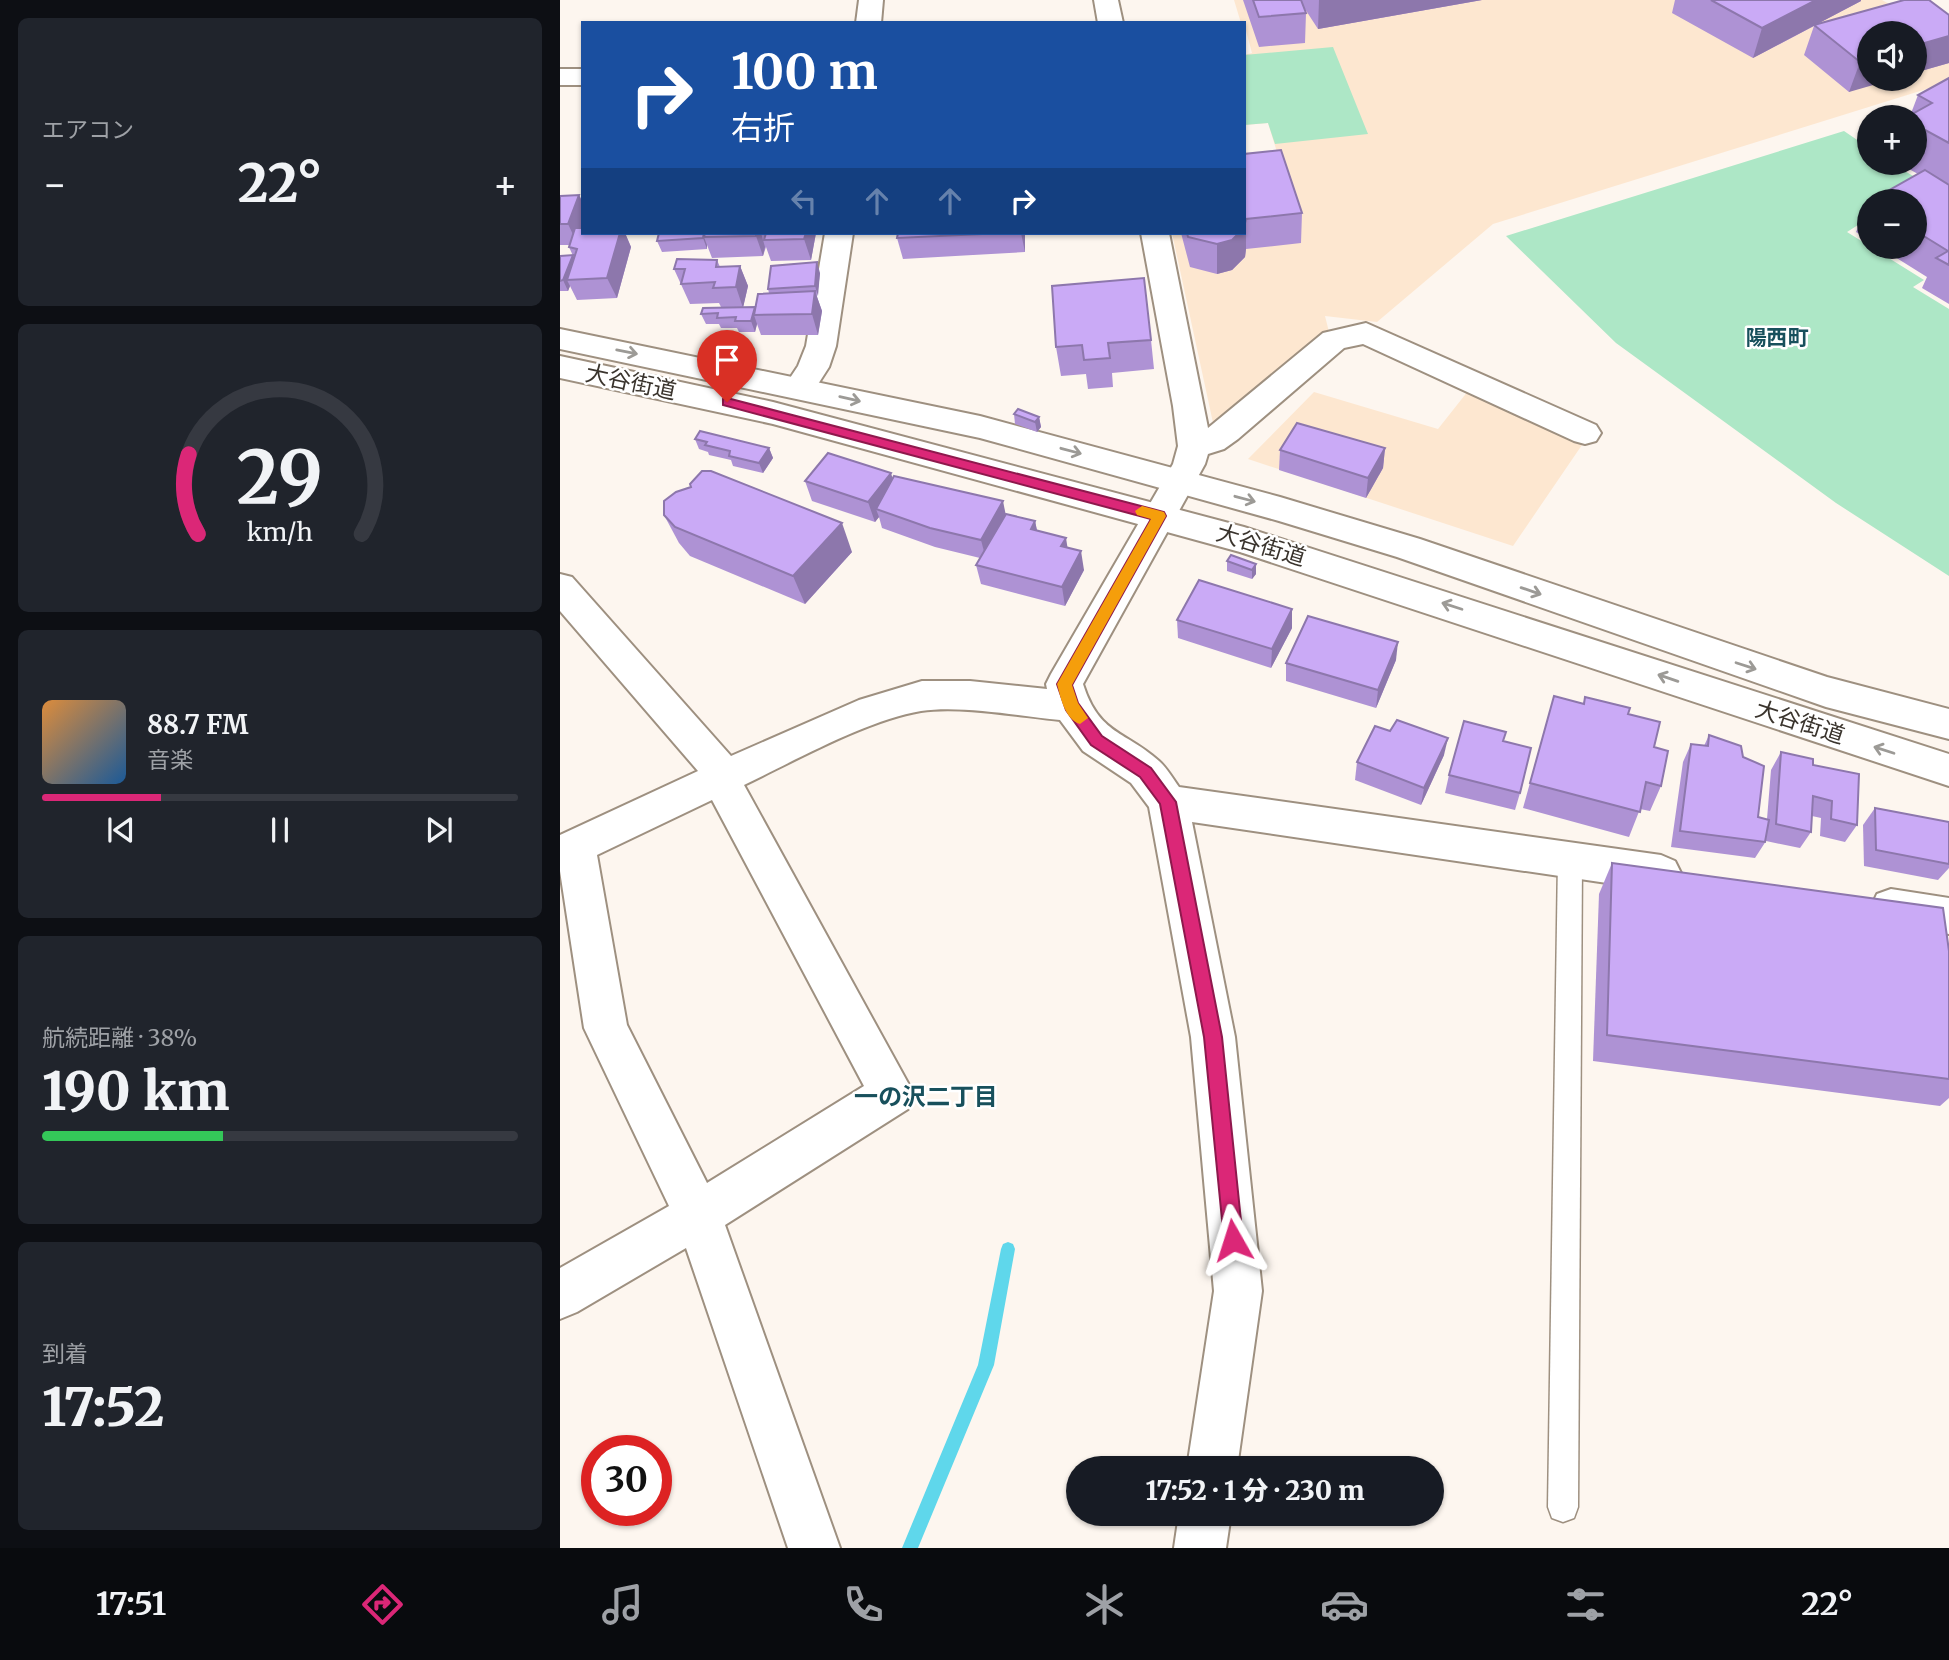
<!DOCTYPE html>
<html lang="ja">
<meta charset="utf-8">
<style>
:root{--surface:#171b24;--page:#20242c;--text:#f1f3f6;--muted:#9ea1a6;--line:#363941;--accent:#db2777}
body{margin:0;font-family:Merriweather,"Noto Sans JP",serif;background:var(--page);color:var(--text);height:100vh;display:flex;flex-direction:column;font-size:26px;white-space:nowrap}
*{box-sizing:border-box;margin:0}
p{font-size:23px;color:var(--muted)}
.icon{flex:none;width:38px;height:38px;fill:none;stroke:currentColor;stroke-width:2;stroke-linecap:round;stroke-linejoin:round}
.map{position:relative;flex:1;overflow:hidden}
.panel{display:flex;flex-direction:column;gap:18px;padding:18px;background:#0d0f14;width:560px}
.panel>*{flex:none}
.banner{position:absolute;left:21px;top:21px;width:665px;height:214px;border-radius:0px;box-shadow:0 2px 5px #0004;background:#1a4fa0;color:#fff;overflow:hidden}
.tools{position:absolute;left:1297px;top:21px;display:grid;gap:14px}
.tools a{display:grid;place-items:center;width:70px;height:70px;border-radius:50%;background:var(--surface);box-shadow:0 2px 5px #0004;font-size:35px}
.speed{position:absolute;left:21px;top:1435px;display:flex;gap:14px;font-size:35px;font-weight:700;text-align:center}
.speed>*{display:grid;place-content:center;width:91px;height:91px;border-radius:50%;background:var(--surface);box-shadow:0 2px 5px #0004;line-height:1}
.speed .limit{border:10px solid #d22;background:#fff;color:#111}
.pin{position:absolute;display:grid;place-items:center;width:60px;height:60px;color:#fff;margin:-72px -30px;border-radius:50% 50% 50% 0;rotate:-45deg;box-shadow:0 0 7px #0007}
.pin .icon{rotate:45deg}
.me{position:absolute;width:77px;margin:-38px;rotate:354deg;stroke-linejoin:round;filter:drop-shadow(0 0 5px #0008)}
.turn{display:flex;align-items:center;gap:24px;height:147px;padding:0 35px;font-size:32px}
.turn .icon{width:91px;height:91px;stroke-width:2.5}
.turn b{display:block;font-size:49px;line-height:60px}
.lanes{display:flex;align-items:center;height:66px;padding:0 35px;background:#0003;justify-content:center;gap:35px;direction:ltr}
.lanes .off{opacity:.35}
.big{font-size:52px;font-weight:800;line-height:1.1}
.panel .widget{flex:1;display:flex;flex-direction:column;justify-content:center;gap:10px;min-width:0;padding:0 24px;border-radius:10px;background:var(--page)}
.panel .dial{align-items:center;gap:0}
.dial svg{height:182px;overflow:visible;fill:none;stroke:var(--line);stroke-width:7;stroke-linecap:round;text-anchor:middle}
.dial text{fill:var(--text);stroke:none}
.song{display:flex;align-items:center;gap:21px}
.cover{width:84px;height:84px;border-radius:10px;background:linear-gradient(135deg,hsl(30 70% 55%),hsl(210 70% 35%))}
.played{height:7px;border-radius:4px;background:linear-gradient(90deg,var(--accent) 25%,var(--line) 25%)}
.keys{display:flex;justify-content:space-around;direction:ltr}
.heat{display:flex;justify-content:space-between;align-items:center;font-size:38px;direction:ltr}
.charge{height:10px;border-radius:5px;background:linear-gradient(90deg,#34c759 38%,var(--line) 0)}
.trip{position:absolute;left:506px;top:1456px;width:378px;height:70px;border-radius:35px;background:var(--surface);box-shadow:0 2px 5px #0004;font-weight:800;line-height:70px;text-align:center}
.dock{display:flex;height:112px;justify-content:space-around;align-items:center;background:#090b0e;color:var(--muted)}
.dock .icon{width:49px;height:49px}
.dock .current{color:var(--accent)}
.dock b{font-size:32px;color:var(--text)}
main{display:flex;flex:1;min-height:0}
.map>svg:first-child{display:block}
.built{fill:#fde7d0;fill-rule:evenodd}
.green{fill:#ade7c6}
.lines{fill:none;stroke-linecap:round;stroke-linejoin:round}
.stream{fill:#5fd7eb;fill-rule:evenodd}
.lane-casing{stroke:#9e9080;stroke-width:3}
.street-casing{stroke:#9e9080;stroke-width:4}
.primary-casing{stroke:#9e9080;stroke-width:4}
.lane{fill:#fff;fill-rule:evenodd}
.street{fill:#fff;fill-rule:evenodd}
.primary{fill:#fff;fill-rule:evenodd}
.wall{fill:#ae92d4}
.shaded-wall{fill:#8d77ac}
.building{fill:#caaaf6;stroke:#8d77ac;stroke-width:2}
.oneway{stroke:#9c9a96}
.route{fill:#db2777;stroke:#8e194d;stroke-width:2}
.slow{fill:#f59e0b}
.labels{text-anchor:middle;stroke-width:5;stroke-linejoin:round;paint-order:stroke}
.far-quarter-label{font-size:21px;font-weight:bold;fill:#18505c;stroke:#fff}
.street-label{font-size:23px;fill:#3a342d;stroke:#fff}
.neighbourhood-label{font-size:24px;font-weight:bold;fill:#18505c;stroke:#fff}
</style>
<main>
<section class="panel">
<div class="widget"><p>エアコン</p>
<div class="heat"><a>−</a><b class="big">22°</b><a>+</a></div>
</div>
<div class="widget dial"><svg viewBox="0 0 100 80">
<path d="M14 69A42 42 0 1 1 86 69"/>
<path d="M14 69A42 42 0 0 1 10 34" stroke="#db2777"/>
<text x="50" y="56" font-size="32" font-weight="700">29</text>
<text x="50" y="72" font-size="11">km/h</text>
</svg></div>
<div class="widget">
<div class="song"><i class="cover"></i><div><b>88.7 FM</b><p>音楽</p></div></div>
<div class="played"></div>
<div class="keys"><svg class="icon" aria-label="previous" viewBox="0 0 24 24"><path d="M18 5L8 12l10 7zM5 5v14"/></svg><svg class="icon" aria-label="pause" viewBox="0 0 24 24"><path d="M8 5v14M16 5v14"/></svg><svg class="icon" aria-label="next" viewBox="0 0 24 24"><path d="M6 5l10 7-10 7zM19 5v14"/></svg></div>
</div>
<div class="widget"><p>航続距離 · 38%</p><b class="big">190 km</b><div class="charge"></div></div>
<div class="widget"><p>到着</p><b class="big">17:52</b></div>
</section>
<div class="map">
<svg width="1389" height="1548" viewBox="0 0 1389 1548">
<rect width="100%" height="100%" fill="#fdf6ef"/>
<g class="built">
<path d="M674,0h648l67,37v45l-456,142 -116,98 -52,-6 4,16 -114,100 -43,-199h72l41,-55 -17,-55 -24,2v-70l8,-2 -8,-30h-3zM1309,33h45v46h-45z"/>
<polygon points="912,386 1024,442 953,546 688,459 754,392 878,429"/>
</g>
<g class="green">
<polygon points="773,47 808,134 715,144 708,123 684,125 684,55"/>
<polygon points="1284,131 1309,148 1309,163 1331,163 1389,197 1346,195 1337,201 1309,201 1309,218 1287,232 1364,280 1353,287 1389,309 1389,576 1276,503 1056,343 946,236"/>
</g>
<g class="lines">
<polygon class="stream" points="448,1242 453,1244 455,1249 434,1365 358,1548 342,1548 418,1365 441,1249 443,1244"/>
<defs>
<polygon id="lane" points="1010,849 1018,852 1022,859 1018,1507 1014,1518 1003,1522 992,1518 988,1507 998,859 1002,852"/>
<g id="street">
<polygon points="299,0 323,0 321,23 296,23"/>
<polygon points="534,0 558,0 563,23 538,23"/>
<rect x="0" y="69" width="23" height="16"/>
<polygon points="265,233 293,233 276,346 269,367 251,395 240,398 229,395 224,387 238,366 246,346"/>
<path d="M581,233h28l39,195 115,-95 43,-10 230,102 5,8 -5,8 -11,3 -11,-3 -211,-97 -19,4 -106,91 -14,10 -16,5 -3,10 -122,220c16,51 43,47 76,77 8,7 14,18 20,26l482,68 14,6 6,12 -6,12 -14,6 -469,-69 43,215 27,254 -25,177h-50l27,-177 -23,-254 -42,-230 -18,-24 -48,-32 -23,-31c-41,-4 -99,-15 -139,-9 -54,9 -127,50 -177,74l170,309 -6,15 -183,116 115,323h-52l-102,-300 -109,64 -17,7v-51l109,-62 -85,-178 -24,-157v-36l138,-64 -138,-160v-37l12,3 159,179 128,-56 63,-19h48l77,8 -1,-5 5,-10 122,-210 5,-18 -5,-40zM152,800l152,286 -157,97 -80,-158 -30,-170z"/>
<polygon points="1331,889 1389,898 1389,934 1331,925 1317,920 1311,907 1317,894"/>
<polygon points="619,1514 671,1514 666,1548 614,1548"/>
</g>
<g id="primary">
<polygon points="0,329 420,416 720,497 860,539 1267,677 1389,709 1389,739 1266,707 837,557 719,521 420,438 0,349"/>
<polygon points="0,356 213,402 684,527 1389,754 1389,786 680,552 213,424 0,378"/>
</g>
</defs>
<use href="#lane" class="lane-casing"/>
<use href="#street" class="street-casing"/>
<use href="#primary" class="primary-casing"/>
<use href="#lane" class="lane"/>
<use href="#street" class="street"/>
<use href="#primary" class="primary"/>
</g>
<g class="wall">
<polygon points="683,0 922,0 758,29 745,9 746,13 745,43 699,47"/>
<polygon points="1115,0 1301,0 1301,1 1257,24 1389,15 1389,63 1354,73 1309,79 1289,92 1244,55 1254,26 1193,58 1112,13"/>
<polygon points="1389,78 1389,304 1362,288 1367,277 1319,247 1354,247 1354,201 1358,174 1338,163 1354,163 1354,117 1350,116 1358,95"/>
<polygon points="684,154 742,213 741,243 686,249 685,257 672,270 657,274 630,267 621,233 684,233"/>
<polygon points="19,195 23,203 23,233 65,233 71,247 57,298 17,300 10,286 8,291 0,291 0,256 14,258 9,247 10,245 0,245 0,196"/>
<polygon points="1309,202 1309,240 1296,232"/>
<polygon points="99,233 256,233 251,260 211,261 206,247 203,256 152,258 147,245 147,249 102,252 97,241"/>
<polygon points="338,233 465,233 465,252 343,259 337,238"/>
<polygon points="157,260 160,267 180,266 188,286 183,307 195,307 209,293 208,289 260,273 257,297 262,311 258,335 201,335 197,324 195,332 179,332 177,328 161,328 159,324 146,324 141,314 161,307 159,303 130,304 114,269"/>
<polygon points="591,340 594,369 552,373 553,387 528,389 526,374 501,376 496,347"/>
<polygon points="454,414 479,417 481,427 477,432 455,424"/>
<polygon points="135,439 209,448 213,458 203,473 173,466 171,460 149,455 148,452 139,449"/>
<polygon points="825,448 823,468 806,498 719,470 720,450"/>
<polygon points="333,479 446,514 475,521 477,530 508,548 524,570 505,606 421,584 416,565 420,558 375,547 322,528 319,517 315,522 252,501 245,481"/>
<polygon points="104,515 292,552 245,604 130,556 119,543"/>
<polygon points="667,561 696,564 696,574 692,579 667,571"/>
<polygon points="732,609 732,628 711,668 618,638 617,620"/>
<polygon points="836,660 816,708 726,681 726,663"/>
<polygon points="994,696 1023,704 1025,697 1068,714 1094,747 1101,786 1090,811 1080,809 1069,837 963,808"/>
<polygon points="830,731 884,755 861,805 795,780 797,762"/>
<polygon points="1149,735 1183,757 1198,817 1207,819 1211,770 1221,752 1253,765 1297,825 1285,842 1260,836 1261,818 1252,816 1251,832 1240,848 1206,841 1195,858 1111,847 1123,762 1131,744 1144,746"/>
<polygon points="944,741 960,793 955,810 885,793 889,775"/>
<polygon points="1315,808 1389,822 1389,868 1378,880 1304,866 1303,825"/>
<polygon points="1052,863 1389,951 1389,1098 1380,1106 1033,1061 1039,894"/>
</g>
<g class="shaded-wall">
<polygon points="759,0 922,0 758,29"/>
<polygon points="1256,0 1301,0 1301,1 1193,58 1202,28"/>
<polygon points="1389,36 1389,63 1354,73 1354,46"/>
<polygon points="1309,59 1309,79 1334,79 1289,92 1300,62"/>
<polygon points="19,195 23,203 23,232 18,245 8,224"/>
<polygon points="686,219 686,249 685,257 672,270 657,274 657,244 679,233 684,233"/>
<polygon points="60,233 65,233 71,247 57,298 47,278"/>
<polygon points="144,233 150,233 144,237 147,245 147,249 143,238"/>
<polygon points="196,233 201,233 205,247 203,256 196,236"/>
<polygon points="246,233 256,233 251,260 244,239"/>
<polygon points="461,233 465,233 465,252"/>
<polygon points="13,255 18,266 7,280 10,286 8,291 3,280"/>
<polygon points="257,262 260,273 258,296 255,286"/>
<polygon points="180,266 188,286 183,308 176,287"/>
<polygon points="255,291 262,311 258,335 252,314"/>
<polygon points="195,307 194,315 197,324 195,332 191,321"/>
<polygon points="479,417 481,427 477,432 475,422"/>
<polygon points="209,448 213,458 203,473 199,463"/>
<polygon points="825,448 823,468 806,498 808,478"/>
<polygon points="331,473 337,493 316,509 319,517 315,522 308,502"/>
<polygon points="443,501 447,521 426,559 421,540"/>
<polygon points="475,521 479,541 471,529"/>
<polygon points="282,523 292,552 245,604 233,576"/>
<polygon points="506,538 509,557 501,546"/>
<polygon points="521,551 524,570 505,606 502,587"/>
<polygon points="696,564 696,574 692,579 692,570"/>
<polygon points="732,609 732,628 711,668 712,649"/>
<polygon points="838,642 836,660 816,708 818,690"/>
<polygon points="888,738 884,755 861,805 864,788"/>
</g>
<g class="building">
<polygon points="693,0 741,0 746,13 699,17"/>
<polygon points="1151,0 1256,0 1202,28"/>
<polygon points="1344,0 1369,0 1389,15 1389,36 1354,46 1354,33 1309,33 1309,59 1300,62 1254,25"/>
<polygon points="1389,78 1389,143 1354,124 1354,117 1347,117 1372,103 1358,95"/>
<polygon points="721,150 742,213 686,219 684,227 684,154"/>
<polygon points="1365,170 1389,185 1389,265 1376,258 1388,251 1354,230 1354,201 1310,201"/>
<polygon points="19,195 8,224 0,224 0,196"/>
<polygon points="15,228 23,228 23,233 60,233 47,278 7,280 17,249 9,247"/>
<polygon points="99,233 144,233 143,238 97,241"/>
<polygon points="145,233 196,233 196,236 144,237"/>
<polygon points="206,233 246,233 244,239 204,240"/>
<polygon points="338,233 444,233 337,238"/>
<polygon points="627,233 679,233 672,240 657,244 628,237"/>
<polygon points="13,255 3,280 0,281 0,256"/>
<polygon points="117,259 157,260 156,267 180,266 176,287 153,288 155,282 121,284 125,269 114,269"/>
<polygon points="257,262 255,286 208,289 211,266"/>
<polygon points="584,278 591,340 548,343 550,358 524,360 522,345 496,347 492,286"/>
<polygon points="255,291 252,314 194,315 198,294"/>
<polygon points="195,307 191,321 175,321 176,317 157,318 158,313 141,314 143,308"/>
<polygon points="458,409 479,417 475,422 454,414"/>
<polygon points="737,423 825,448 808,478 720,450"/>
<polygon points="140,431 209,448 199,463 169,456 170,451 145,445 147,442 135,439"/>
<polygon points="268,453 331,473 308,502 245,481"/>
<polygon points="142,471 151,471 282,523 233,576 115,527 104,515 104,501 116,492 131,487 130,484"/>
<polygon points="334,476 443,501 421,540 370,528 316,509"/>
<polygon points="446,514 475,521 471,529 506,538 501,546 521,551 502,587 416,565"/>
<polygon points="671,555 696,564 692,570 667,561"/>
<polygon points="639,580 732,609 712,649 617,620"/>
<polygon points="748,616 838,642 818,690 726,663"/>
<polygon points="994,696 1024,704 1025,697 1070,708 1068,714 1100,722 1094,747 1108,751 1101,786 1086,782 1080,812 970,783"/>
<polygon points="837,720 888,738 864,788 797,762 815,726 830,731"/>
<polygon points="904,721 946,732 943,741 971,748 960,793 889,775"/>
<polygon points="1149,735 1181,746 1183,757 1204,766 1198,817 1209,820 1205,842 1120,831 1131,744 1148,746"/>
<polygon points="1221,752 1253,759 1253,765 1299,774 1297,825 1271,819 1272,801 1253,796 1251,832 1216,824"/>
<polygon points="1315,808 1389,822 1389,864 1316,850"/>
<polygon points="1052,863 1383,908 1389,951 1389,1079 1047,1035"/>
</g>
<defs><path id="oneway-shaft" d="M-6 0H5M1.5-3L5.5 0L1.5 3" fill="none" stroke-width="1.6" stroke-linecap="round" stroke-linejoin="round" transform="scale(1.75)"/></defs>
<g class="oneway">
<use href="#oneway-shaft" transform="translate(67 352) rotate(11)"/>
<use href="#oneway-shaft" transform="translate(290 399) rotate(13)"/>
<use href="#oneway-shaft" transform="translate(511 451) rotate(15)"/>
<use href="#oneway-shaft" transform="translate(685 499) rotate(15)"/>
<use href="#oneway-shaft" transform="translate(971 591) rotate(19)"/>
<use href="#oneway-shaft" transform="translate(892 606) rotate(-162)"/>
<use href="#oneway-shaft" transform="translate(1186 666) rotate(18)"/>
<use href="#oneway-shaft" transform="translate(1108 678) rotate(-161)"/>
<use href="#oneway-shaft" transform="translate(1324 750) rotate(-162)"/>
</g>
<polygon class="route" points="167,398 604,512 606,516 512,685 518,703 542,736 591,768 616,802 662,1037 683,1240 680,1247 673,1250 666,1247 664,1240 644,1037 600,804 580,777 531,745 506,710 497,684 591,519 163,405 163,399"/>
<path class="slow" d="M582,506l22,6 2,4 -94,169 6,18 10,15 -8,6c-15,-5 -19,-25 -23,-40l94,-165 -14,-4 -2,-4z"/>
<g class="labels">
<g class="far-quarter-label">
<text x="1217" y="345">陽西町</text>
</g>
<g class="street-label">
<text transform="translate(71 382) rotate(12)" y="8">大谷街道</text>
<text transform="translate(701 545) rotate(17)" y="8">大谷街道</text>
<text transform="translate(1240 722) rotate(18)" y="8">大谷街道</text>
</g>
<g class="neighbourhood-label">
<text x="366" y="1105">一の沢二丁目</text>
</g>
</g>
</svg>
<div class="tools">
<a><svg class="icon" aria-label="sound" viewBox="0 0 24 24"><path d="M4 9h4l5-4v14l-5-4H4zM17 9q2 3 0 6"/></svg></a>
<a>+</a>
<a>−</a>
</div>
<div class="speed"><div class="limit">30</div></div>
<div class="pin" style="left:167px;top:402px;background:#d93025"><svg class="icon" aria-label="arrive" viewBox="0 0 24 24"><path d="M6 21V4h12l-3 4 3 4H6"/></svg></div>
<svg class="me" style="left:673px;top:1240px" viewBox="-20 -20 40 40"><path d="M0-17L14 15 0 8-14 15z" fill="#db2777" stroke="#fff" stroke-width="4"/></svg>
<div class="trip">17:52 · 1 分 · 230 m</div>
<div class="banner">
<div class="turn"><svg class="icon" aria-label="right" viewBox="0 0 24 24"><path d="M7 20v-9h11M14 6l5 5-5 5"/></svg><div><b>100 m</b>右折</div></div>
<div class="lanes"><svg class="icon off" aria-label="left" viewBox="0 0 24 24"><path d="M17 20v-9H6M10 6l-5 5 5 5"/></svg><svg class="icon off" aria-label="ahead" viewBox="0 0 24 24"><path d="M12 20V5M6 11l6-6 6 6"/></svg><svg class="icon off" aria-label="ahead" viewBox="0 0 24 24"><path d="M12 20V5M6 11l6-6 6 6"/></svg><svg class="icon" aria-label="right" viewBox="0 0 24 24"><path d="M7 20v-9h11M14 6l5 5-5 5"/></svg></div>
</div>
</div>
</main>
<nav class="dock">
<b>17:51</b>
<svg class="icon current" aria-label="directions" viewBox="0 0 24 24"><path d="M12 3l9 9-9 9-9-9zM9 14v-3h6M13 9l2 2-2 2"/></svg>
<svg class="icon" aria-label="music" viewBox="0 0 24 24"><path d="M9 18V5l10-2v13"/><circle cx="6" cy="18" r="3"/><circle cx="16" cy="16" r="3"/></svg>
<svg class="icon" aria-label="phone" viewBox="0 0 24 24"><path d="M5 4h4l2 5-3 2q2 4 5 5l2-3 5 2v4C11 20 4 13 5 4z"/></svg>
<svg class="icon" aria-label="climate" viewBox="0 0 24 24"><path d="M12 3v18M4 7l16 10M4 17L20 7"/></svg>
<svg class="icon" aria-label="car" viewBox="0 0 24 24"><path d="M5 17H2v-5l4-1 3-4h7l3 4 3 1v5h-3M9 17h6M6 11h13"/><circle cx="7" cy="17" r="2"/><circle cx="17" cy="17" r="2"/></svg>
<svg class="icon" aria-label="filters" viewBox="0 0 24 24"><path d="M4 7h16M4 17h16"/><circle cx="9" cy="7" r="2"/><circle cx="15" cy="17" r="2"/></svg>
<b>22°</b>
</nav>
